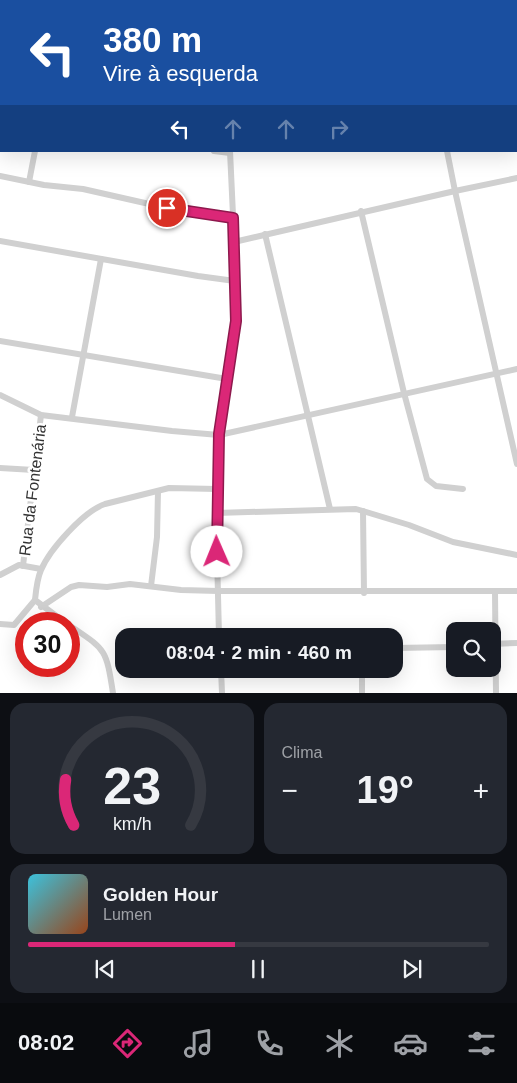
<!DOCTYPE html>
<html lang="pt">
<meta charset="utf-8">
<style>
:root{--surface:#171b24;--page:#242831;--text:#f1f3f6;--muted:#9ea1a6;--line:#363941;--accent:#db2777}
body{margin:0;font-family:Helvetica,sans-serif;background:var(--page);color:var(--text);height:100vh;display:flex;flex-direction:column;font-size:19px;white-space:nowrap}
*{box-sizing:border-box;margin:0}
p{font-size:16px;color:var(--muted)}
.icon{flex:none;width:28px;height:28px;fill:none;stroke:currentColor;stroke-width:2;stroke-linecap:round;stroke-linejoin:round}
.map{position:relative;height:693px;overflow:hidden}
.details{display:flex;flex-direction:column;gap:10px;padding:10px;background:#0d0f14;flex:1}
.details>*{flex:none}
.guide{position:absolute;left:0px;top:0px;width:518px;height:152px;box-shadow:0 5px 20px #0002;background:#1a4fa0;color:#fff;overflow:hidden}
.controls{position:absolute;left:446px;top:622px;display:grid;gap:10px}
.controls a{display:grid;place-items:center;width:55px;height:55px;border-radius:10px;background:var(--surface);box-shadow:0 5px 20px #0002;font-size:25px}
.speed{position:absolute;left:15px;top:612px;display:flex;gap:10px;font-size:25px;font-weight:700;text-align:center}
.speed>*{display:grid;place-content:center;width:65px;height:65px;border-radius:50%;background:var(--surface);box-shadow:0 5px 20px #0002;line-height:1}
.speed .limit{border:8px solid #d22;background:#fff;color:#111}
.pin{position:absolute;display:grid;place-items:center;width:42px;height:42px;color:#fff;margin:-21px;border:2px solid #fff;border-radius:50%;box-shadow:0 1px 5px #0007}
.me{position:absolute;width:55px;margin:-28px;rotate:359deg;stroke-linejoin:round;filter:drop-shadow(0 0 4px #0008)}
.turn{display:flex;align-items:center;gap:18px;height:105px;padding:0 20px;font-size:22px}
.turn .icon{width:65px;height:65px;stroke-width:2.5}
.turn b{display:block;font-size:35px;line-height:42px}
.lanes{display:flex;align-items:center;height:48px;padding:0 20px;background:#0003;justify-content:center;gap:25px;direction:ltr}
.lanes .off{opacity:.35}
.big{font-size:38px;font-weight:600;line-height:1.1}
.details .widget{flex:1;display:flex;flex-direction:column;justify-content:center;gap:8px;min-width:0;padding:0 18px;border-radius:15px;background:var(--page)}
.details .dial{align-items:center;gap:0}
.dial svg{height:130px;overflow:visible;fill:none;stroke:var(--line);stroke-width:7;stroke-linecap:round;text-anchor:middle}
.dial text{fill:var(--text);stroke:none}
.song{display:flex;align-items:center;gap:15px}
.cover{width:60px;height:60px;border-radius:8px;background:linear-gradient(135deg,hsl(190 70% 55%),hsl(20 70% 35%))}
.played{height:5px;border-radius:2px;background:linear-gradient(90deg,var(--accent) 45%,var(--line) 45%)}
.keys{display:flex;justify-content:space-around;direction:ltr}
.heat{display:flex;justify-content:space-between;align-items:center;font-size:28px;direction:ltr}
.details .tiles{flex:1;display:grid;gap:10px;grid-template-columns:1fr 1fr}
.widget:last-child{grid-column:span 2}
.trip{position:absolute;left:115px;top:628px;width:288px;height:50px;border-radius:15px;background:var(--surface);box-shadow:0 5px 20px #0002;font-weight:600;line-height:50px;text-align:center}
.dock{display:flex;height:80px;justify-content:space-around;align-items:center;background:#090b0e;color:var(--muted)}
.dock .icon{width:35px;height:35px}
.dock .selected{color:var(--accent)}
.dock b{font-size:22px;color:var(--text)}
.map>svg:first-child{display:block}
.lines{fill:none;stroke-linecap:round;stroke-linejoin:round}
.minor{stroke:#d0d0d0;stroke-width:6}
.route-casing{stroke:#8e194d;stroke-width:12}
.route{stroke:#db2777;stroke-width:9}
.labels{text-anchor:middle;stroke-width:5;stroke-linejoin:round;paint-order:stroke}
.street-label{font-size:16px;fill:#333;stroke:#fff}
</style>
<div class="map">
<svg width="517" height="693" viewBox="0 0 517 693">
<rect width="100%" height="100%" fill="#fff"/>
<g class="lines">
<g class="minor">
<polyline points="11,0 18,1"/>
<polyline points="225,0 226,1"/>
<polyline points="413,0 413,1"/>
<polyline points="7,1 7,0"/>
<polyline points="0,37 1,30"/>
<polyline points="0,113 1,113"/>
<polyline points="214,151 230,153"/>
<polyline points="447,151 455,191 517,178"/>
<polyline points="0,176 44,185 83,189 167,208 233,218"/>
<polyline points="29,182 35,151"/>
<polyline points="361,211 404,393 427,479 436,486 463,489"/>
<polyline points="265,234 330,509"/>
<polyline points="0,241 198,276 235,281"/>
<polyline points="234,242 455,191 517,464"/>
<polyline points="0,341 227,379"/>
<polyline points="0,395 41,415 172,431 219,435 517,369"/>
<polyline points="72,417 101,259"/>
<polyline points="0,468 34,470"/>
<polyline points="363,511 364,593"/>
<polyline points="216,513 356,509 409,525 453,542 517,555"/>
<polyline points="23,566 41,415"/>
<polyline points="0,575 19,565 41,569"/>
<polyline points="151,586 157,537 158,491"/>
<polyline points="495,592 496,693"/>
<polyline points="41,607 71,587 79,585 107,587 130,584 181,590 218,591 517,591"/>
<polyline points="0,624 14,625 35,600"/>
<path d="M67,624l-32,-24c1,-10 2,-21 6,-30 9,-21 43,-59 64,-66l64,-16 48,1"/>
<path d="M69,625c37,25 37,23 44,68"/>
<polyline points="219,636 216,513 219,435 234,344 237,301 230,151"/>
<polyline points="492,644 517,643"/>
<polyline points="394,648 455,647"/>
<polyline points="221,669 222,693"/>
<polyline points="362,693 362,669"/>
</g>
</g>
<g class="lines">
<defs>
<polyline id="route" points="167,208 233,218 236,321 219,434 217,552"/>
</defs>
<use href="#route" class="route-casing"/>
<use href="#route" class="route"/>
</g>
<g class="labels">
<g class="street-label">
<text transform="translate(32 490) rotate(-83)" y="6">Rua da Fontenária</text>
</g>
</g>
</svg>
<div class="controls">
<a><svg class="icon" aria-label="search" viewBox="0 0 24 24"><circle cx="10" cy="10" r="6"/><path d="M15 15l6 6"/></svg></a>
</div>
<div class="speed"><div class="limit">30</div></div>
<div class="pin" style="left:167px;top:208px;background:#d93025"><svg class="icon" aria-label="arrive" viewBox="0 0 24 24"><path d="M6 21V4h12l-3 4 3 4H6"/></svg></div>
<svg class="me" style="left:217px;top:552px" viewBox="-20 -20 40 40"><circle r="19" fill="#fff"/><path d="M0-13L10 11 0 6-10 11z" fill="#db2777"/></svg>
<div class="trip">08:04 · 2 min · 460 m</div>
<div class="guide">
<div class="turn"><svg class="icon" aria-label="left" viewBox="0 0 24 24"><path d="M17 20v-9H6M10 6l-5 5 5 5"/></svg><div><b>380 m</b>Vire à esquerda</div></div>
<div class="lanes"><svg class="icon" aria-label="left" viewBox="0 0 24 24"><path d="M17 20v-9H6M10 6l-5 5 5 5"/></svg><svg class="icon off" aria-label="ahead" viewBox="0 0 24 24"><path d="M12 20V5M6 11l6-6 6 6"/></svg><svg class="icon off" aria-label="ahead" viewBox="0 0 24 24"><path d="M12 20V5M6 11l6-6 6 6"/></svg><svg class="icon off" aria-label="right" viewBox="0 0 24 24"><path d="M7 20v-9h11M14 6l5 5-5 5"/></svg></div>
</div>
</div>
<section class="details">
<div class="tiles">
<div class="widget dial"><svg viewBox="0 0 100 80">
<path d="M14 69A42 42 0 1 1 86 69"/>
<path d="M14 69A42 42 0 0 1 9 41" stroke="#db2777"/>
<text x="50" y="56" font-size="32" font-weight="700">23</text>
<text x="50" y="72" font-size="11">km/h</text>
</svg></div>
<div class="widget"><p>Clima</p>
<div class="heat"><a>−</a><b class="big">19°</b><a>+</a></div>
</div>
<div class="widget">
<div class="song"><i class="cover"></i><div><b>Golden Hour</b><p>Lumen</p></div></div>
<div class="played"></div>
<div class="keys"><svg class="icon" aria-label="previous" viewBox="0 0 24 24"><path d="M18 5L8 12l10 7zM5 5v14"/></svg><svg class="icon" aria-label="pause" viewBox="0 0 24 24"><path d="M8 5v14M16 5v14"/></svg><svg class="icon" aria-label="next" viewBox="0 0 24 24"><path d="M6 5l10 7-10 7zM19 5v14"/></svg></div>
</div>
</div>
</section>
<nav class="dock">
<b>08:02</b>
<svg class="icon selected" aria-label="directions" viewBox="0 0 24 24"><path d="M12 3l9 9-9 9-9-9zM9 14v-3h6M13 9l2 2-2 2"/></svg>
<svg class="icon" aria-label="music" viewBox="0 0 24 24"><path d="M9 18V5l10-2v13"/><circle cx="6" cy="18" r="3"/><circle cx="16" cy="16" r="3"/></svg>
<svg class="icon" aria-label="phone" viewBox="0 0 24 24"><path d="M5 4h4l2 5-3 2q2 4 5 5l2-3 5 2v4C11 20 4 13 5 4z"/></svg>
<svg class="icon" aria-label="climate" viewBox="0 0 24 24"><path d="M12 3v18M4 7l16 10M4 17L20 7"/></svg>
<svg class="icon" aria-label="car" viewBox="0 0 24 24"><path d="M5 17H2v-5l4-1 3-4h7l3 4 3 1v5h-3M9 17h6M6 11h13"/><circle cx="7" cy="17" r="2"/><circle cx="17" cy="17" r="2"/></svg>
<svg class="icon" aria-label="filters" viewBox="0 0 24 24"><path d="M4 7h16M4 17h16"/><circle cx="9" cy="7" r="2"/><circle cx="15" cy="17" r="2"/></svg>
</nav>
